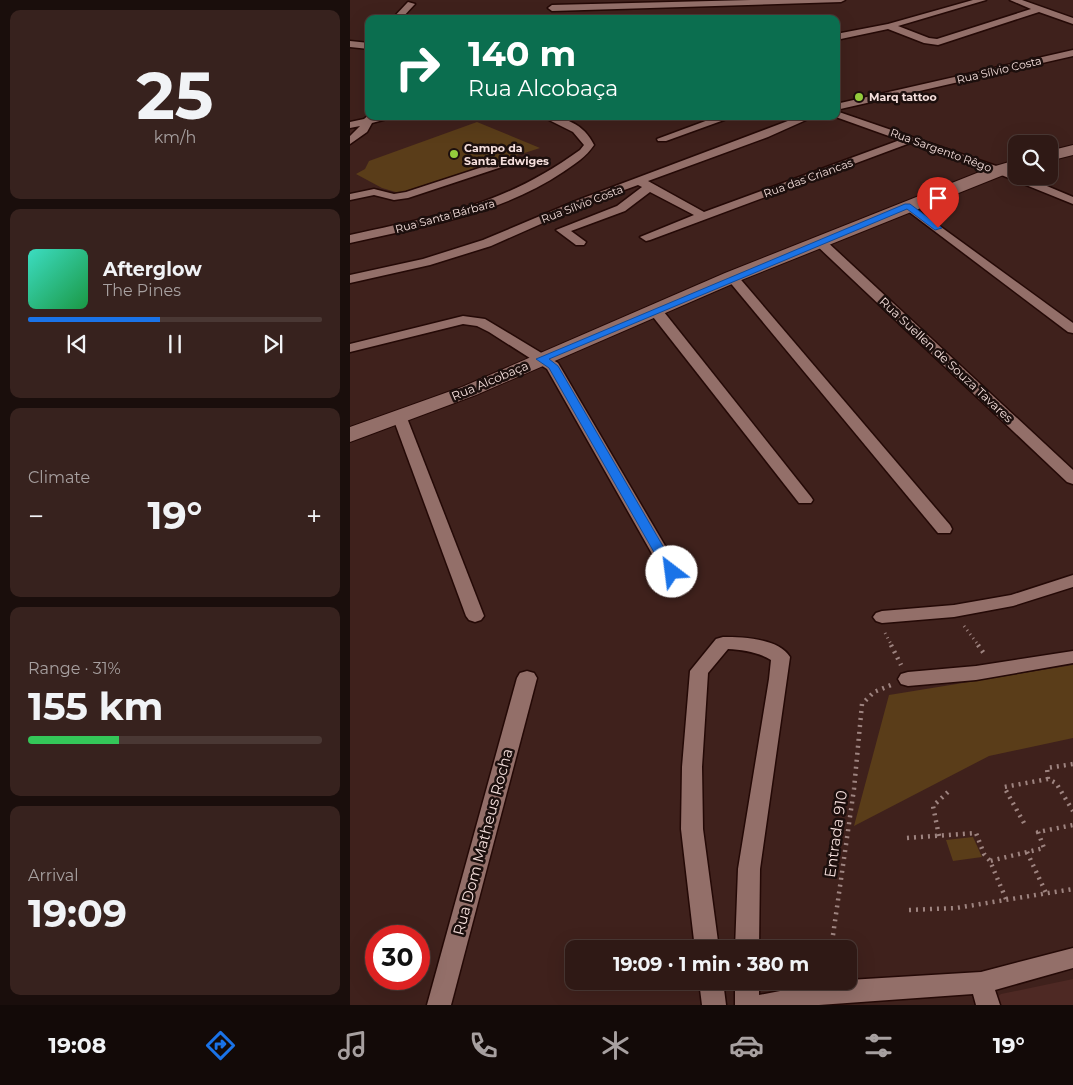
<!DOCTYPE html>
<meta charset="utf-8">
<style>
:root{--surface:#2f1915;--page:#37221e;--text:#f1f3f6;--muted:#a7a0a0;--line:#4a3834;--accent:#1a73e8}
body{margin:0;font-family:Montserrat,sans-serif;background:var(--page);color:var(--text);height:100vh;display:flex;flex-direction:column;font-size:19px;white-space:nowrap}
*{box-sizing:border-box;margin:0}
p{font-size:16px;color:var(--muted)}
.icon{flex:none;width:28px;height:28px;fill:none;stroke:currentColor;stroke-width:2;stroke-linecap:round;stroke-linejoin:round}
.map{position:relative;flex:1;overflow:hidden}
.details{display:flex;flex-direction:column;gap:10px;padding:10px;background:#1a0e0c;width:350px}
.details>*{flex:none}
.guide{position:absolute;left:15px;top:15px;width:475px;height:105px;border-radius:10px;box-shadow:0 5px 20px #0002,0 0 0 1px var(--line);background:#0b6e4f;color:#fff;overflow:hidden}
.tools{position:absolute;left:658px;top:135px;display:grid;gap:10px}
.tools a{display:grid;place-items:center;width:50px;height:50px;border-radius:10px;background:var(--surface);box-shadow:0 5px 20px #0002,0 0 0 1px var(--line);font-size:25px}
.speed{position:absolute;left:15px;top:925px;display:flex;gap:10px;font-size:25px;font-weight:700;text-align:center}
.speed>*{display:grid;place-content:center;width:65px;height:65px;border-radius:50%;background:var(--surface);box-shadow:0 5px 20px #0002,0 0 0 1px var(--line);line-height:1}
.speed .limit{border:8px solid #d22;background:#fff;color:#111}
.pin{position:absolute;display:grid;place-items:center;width:42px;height:42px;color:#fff;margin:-51px -21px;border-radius:50% 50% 50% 0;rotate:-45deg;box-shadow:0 0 5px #0007}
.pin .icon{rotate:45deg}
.me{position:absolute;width:55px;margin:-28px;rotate:330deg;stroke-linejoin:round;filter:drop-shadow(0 0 4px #0008)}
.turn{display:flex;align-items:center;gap:18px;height:105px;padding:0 20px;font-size:22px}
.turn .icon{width:65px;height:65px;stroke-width:2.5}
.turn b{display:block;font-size:35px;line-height:42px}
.big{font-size:38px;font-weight:700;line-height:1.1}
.details .widget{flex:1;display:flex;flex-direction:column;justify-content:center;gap:8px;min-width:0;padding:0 18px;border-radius:10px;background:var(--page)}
.details .dial{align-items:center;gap:0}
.dial b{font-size:65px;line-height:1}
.song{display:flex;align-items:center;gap:15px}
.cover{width:60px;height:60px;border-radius:8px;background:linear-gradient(135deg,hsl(170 70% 55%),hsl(140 70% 35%))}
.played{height:5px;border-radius:2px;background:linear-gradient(90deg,var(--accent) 45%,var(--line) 45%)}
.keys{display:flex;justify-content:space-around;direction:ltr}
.heat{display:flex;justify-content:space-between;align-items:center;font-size:28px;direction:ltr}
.charge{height:8px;border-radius:4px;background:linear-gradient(90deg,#34c759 31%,var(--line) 0)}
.trip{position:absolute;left:215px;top:940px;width:292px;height:50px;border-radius:10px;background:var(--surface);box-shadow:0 5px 20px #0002,0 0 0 1px var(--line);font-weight:700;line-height:50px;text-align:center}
.tabs{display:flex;height:80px;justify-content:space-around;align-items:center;background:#130a08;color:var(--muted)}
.tabs .icon{width:35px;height:35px}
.tabs .on{color:var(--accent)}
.tabs b{font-size:22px;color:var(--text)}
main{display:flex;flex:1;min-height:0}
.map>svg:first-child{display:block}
.built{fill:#4e2924}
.green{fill:#5a3d19}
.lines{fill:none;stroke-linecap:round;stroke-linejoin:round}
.street-casing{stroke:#240906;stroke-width:3}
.secondary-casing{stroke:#240906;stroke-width:2}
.path-far1{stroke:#9e8480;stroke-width:3;stroke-dasharray:1 4;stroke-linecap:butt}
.path{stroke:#9e8480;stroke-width:4.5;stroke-dasharray:2 5;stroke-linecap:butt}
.street{fill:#936f69;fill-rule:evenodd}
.secondary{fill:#936f69;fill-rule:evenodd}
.route{fill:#1a73e8;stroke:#114b97}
.poi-dot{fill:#94cc3c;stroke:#1c0f0d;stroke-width:2}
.labels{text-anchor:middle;stroke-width:5;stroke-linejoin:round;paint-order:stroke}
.far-street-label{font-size:11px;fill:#f5dfdc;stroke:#1c0f0d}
.far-poi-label{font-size:11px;font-weight:bold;fill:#f5dfdc;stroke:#1c0f0d;text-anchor:start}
.street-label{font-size:12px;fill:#f5dfdc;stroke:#1c0f0d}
.near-street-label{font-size:15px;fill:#f5dfdc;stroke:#1c0f0d}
</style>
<main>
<section class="details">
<div class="widget dial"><b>25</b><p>km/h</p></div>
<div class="widget">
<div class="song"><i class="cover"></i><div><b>Afterglow</b><p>The Pines</p></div></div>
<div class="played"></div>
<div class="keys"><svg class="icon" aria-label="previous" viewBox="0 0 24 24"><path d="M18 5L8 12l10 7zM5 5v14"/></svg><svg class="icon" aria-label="pause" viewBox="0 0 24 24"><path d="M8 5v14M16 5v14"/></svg><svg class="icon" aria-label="next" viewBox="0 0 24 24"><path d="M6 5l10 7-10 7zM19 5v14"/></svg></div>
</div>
<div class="widget"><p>Climate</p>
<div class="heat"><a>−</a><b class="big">19°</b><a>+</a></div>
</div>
<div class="widget"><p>Range · 31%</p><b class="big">155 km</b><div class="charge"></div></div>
<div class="widget"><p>Arrival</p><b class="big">19:09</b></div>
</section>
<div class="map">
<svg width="723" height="1005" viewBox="0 0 723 1005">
<rect width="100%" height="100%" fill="#3f211c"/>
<polygon class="built" points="723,979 723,1005 645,1005 644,999 651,994"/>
<g class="green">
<polygon points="127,122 190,148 49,193 32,188 6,174 15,169 19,161"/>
<polygon points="723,665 723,738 639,756 504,826 539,695"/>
<polygon points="623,837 632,857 603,861 596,840"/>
</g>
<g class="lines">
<defs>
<g id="street">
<polygon points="401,0 495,0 491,2 202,11 198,8 202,5"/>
<polygon points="623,0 636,0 548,26 579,38 587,39 681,9 660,0 672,0 723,18 723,24 689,12 588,45 574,43 538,29 486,40 486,34 538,24"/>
<polygon points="58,2 65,4 51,19 42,19"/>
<polygon points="0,41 19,43 19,49 0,47"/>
<polygon points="723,50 723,56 486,110 486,104"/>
<polygon points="486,111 652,168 666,174 666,176 673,176 723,197 723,204 644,172 560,143 300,240 296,241 290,237 344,215 300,192 275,211 221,231 236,242 234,245 226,245 206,230 267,206 292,187 288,185 236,204 141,246 80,265 0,283 0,275 73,259 133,240 228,200 451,116 465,116 418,137 298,181 354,212 550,140 483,116 486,116"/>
<polygon points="19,115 48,116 22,123 17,132 0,144 0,136 10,126 0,128 0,122 14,119"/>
<path d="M191,116c23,0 43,8 53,29 -8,12 -19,19 -31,27 -64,43 -139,54 -213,71v-8c90,-20 153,-29 230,-85l4,-5 -11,-13z"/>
<polygon points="369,116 385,116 316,141 308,141 307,139"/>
<polygon points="160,158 164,159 164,163 58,198 44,200 24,195 0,200 0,194 24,189 44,194 56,192"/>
<polygon points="558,203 723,323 723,333 718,332 554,208 554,204"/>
<polygon points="469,237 473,238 723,470 723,484 717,482 465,244 463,241"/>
<polygon points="382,273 386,274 600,525 602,529 600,533 588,533 378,280 376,277 378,274"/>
<polygon points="305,306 310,307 461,497 463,500 461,503 449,503 300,313 298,310"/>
<polygon points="113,316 135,319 208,363 331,573 328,577 316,577 313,573 197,369 139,332 127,326 113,324 0,352 0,344"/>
<polygon points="50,414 57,418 134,616 131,620 125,622 119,620 116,616 43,418"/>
<polygon points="723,575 723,587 663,606 604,617 532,623 526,621 523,617 526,613 532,611 604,605 661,595"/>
<path d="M373,637c19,0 56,1 67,20l-30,212 -1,80h-24l3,-80 31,-190 2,-19c-13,-8 -28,-10 -43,-11l-20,24 -6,94 1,62 16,120h-24l-14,-120 1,-62 8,-96 26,-32z"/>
<polygon points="723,651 723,663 626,680 558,686 551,684 548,679 551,674 558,672 626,666"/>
<polygon points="177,671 184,673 187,678 101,1005 77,1005 167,678 170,673"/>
<polygon points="723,948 723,968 645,990 650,1005 626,1005 623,994 469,1005 385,1005 385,981 409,981 409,995 482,981 631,972"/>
<polygon points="349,981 373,981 376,1005 352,1005"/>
</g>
<g id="secondary">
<polygon points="723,145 723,155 699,161 699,151"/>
<polygon points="666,160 666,170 389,281 126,395 0,442 0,427 112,387 375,273 642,167"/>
</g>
</defs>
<use href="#street" class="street-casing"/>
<use href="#secondary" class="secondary-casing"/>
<g class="path-far1">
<polyline points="614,626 629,646"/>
<polyline points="535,633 542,646"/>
</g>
<g class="path">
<polyline points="541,645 551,665"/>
<polyline points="628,645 635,655"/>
<polyline points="698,779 697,768 723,764"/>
<polyline points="674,823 654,787 698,779 706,783 723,811"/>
<polyline points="589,836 583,806 599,791"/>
<polyline points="557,838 626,833 634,854 640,861"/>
<polyline points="677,852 696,893"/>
<polyline points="656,899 640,861 694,848 688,832 723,825"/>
<polyline points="559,910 606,908 723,889"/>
<polyline points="481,949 504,789 512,704 524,692 541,685"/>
</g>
<use href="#street" class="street"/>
<use href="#secondary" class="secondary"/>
</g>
<polygon class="route" points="555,204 560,204 592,228 585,230 557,209 199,359 208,366 328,572 322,576 317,575 199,368 186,359"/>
<g class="poi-dot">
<circle cx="509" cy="97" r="5"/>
<circle cx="104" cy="154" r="5"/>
</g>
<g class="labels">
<g class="far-street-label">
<text transform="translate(649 70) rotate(-13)" y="4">Rua Sílvio Costa</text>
<text transform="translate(591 150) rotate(20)" y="4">Rua Sargento Rêgo</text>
<text transform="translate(458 178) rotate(-20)" y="4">Rua das Criancas</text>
<text transform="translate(232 204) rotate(-21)" y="4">Rua Sílvio Costa</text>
<text transform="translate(95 216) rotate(-15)" y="4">Rua Santa Bárbara</text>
</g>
<g class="far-poi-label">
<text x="519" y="101">Marq tattoo</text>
<text x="114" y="152">Campo da<tspan x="114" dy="13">Santa Edwiges</tspan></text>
</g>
<g class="street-label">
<text transform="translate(596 360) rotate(43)" y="4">Rua Suellen de Souza Tavares</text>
<text transform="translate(140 381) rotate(-23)" y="4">Rua Alcobaça</text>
</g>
<g class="near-street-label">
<text transform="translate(486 834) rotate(-82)" y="5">Entrada 910</text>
<text transform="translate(133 842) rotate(-75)" y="5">Rua Dom Matheus Rocha</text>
</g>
</g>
</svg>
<div class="tools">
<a><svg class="icon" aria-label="search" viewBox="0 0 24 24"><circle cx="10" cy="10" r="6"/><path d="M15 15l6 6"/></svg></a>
</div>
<div class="speed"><div class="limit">30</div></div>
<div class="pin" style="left:588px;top:228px;background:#d93025"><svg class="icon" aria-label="arrive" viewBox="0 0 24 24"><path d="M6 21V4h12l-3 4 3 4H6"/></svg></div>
<svg class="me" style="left:322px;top:572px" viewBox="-20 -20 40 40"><circle r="19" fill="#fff"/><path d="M0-13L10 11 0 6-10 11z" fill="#1a73e8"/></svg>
<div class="trip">19:09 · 1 min · 380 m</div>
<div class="guide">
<div class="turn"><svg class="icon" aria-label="right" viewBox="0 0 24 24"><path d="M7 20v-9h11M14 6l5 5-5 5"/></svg><div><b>140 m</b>Rua Alcobaça</div></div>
</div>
</div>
</main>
<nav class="tabs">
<b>19:08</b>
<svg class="icon on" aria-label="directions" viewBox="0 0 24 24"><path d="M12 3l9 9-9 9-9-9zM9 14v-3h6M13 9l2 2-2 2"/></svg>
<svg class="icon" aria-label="music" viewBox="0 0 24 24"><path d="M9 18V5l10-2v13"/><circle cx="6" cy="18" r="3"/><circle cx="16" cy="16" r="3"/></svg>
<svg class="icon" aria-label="phone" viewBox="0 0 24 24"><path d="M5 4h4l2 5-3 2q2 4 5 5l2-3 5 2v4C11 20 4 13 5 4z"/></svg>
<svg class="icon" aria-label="climate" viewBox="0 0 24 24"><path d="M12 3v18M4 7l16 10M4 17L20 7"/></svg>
<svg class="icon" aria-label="car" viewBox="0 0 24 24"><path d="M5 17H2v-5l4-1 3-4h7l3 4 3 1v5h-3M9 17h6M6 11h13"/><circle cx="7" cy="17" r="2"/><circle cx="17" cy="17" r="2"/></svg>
<svg class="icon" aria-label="filters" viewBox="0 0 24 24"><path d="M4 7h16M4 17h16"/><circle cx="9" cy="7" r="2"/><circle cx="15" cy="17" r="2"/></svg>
<b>19°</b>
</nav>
